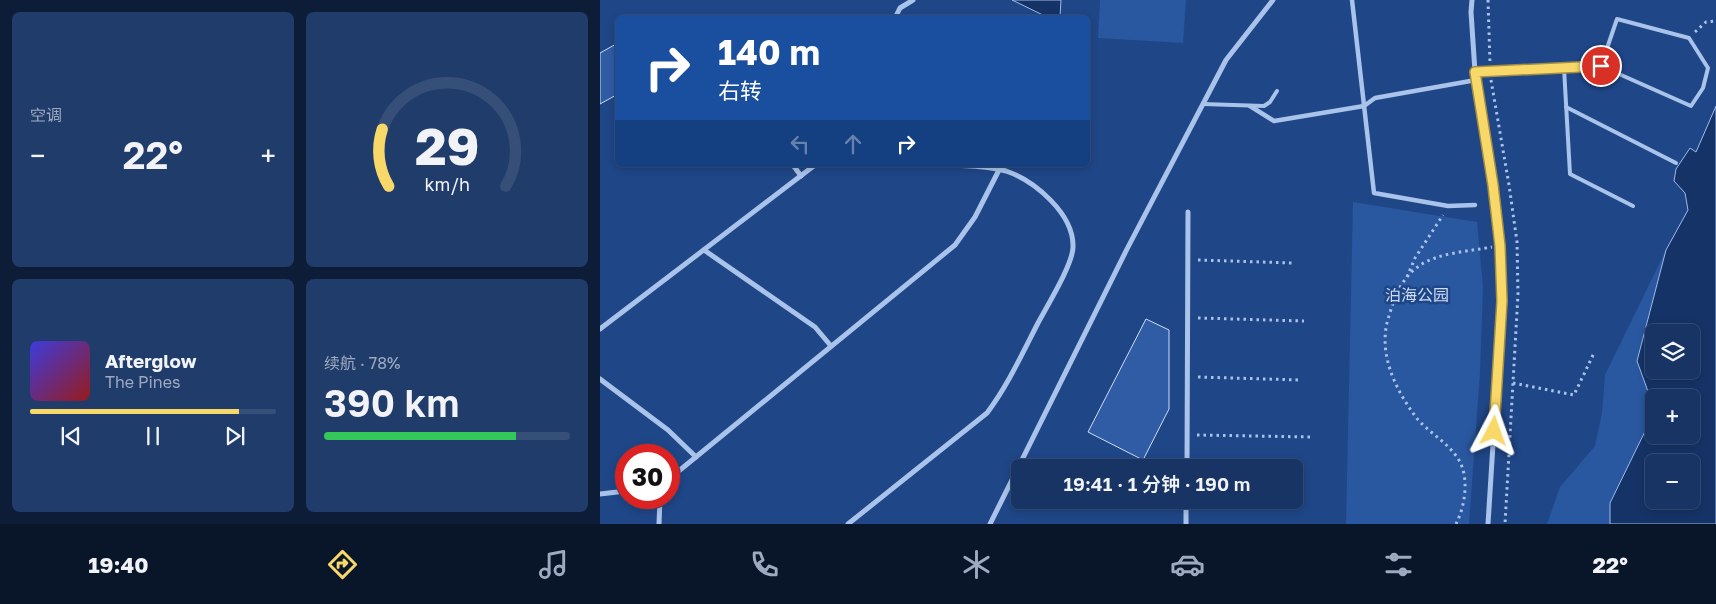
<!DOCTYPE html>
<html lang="zh">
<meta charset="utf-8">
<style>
:root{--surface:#173465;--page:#203c6b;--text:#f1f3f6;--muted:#9eaabf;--line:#364f79;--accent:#f8d869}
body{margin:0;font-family:"Golos Text","Noto Sans SC",sans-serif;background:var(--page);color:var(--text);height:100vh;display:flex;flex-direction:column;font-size:19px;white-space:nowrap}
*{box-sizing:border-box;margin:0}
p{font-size:16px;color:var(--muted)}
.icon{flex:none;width:28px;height:28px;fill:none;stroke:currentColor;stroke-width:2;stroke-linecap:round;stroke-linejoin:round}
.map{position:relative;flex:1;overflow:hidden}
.details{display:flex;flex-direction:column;gap:12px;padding:12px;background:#0d1d38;width:600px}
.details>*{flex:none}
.banner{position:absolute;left:15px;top:15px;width:475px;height:152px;border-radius:8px;box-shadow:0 2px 8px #0003,0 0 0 1px var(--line);background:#1a4fa0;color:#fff;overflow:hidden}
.controls{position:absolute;left:1045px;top:324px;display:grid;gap:10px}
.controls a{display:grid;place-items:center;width:55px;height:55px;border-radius:8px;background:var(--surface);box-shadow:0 2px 8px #0003,0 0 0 1px var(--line);font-size:25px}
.speed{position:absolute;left:15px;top:444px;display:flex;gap:10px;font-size:25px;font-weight:700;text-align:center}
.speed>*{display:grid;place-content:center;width:65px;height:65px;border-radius:50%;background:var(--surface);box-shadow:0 2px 8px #0003,0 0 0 1px var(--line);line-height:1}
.speed .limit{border:8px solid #d22;background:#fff;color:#111}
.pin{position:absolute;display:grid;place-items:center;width:42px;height:42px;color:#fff;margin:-21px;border:2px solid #fff;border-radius:50%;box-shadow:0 1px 5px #0007}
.me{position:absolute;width:55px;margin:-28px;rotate:4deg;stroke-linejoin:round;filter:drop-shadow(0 0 4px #0008)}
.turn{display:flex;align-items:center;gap:18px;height:105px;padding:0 20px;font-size:22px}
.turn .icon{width:65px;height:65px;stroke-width:2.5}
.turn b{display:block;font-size:35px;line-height:42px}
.lanes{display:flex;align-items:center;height:48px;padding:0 20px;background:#0003;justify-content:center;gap:25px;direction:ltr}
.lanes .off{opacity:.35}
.big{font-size:38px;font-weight:600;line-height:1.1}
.details .widget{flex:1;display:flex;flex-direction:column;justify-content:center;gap:8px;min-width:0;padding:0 18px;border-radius:8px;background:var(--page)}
.details .dial{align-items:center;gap:0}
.dial svg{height:130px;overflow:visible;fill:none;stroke:var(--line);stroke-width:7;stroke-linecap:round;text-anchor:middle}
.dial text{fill:var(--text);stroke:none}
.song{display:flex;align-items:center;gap:15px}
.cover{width:60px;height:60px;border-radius:8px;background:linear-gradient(135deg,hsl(240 70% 55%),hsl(0 70% 35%))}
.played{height:5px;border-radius:2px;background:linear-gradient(90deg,var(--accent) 85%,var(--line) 85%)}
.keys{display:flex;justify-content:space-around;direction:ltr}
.heat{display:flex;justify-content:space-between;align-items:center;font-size:28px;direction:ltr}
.charge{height:8px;border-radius:4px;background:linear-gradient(90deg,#34c759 78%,var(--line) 0)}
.details .tiles{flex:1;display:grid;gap:12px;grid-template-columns:repeat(2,1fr)}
.trip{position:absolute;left:411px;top:459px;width:292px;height:50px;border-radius:8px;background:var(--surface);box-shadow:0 2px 8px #0003,0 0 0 1px var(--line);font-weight:600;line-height:50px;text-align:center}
.tabs{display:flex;height:80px;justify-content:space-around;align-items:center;background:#091528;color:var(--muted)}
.tabs .icon{width:35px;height:35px}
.tabs .current{color:var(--accent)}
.tabs b{font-size:22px;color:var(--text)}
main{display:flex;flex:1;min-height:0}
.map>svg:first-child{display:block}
.green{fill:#2957a0}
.water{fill:#153366;stroke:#9dbcec;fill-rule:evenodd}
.building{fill:#2f5ca5;stroke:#cedef8}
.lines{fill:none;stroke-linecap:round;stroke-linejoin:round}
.path{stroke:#a9c3ea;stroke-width:3;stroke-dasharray:2.5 4;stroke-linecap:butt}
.service{stroke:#a9c3ea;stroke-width:4}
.pedestrian{stroke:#a9c3ea;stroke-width:4.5}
.minor{stroke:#a9c3ea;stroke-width:5}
.route-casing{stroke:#a18c44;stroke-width:12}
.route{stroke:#f8d869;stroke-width:9}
.labels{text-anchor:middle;stroke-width:5;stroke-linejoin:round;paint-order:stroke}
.park-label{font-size:16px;fill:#cedef8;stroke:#1f4687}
</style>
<main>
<section class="details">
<div class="tiles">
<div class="widget"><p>空调</p>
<div class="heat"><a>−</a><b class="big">22°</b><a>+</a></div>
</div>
<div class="widget dial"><svg viewBox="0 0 100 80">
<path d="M14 69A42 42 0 1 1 86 69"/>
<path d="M14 69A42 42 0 0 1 10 34" stroke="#f8d869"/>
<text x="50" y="56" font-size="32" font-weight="700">29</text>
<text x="50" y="72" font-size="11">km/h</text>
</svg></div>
<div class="widget">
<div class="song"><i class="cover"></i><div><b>Afterglow</b><p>The Pines</p></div></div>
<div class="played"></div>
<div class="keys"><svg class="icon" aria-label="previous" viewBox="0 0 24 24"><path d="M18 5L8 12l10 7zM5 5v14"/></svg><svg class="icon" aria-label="pause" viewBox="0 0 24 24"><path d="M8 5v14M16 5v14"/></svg><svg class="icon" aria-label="next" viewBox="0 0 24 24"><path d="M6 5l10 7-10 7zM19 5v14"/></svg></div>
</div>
<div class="widget"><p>续航 · 78%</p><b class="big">390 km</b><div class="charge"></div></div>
</div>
</section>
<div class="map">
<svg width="1116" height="524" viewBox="0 0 1116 524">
<rect width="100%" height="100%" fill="#1f4687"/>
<g class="green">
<polygon points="500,0 586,0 583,43 498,38"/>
<polygon points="753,202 877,222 883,287 880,373 869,524 746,524"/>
<polygon points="1066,250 1037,361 1054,408 1054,413 1010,503 1010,524 947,524 960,487 995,446 1002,413 1005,375"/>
</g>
<g class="water">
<polygon points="412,0 461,0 460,17 447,17"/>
<path d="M1116,106v418h-106v-21l44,-90v22h37v-37h-37v10l-17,-47 29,-111 22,-40 -3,-17 -11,-12 2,-12 14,-21 6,4zM1054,332h37v38h-37zM1054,462h37v38h-37z"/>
</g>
<g class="building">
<polygon points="18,43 18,94 0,104 0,53"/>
<polygon points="546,319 569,330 569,409 543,460 488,432"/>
</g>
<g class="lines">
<g class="path">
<polyline points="888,0 890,63"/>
<polyline points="1095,32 1106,22 1116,21"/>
<polyline points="891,80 909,185 917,242 918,294 905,524"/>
<polyline points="598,260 692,263"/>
<polyline points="807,277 815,258 843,215"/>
<polyline points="598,318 704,321"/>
<polyline points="598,377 701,380"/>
<polyline points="913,383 974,395 994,353"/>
<polyline points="597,435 711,437"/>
<polyline points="695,497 701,497"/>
<path d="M856,524c9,-18 13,-44 4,-62 -11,-20 -32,-29 -45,-46 -18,-25 -34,-56 -29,-88 1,-7 4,-15 6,-22 5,-15 13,-31 27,-40 17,-13 52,-15 73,-19"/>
</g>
<g class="service">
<polyline points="964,68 970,174 1033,206"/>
<polyline points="875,72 1001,66 1091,106 1103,88 1108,68 1089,38 1017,19 1001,66"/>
<polyline points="603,104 664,106 670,102 677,91"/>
<polyline points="966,107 1076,163"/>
</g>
<g class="pedestrian">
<polyline points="752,0 774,193 848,206 875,205"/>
<polyline points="650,106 674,121 764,106 775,98 876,80"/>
</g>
<g class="minor">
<polyline points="872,0 871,12 875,72 893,185 900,246 902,301 888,524"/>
<polyline points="295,18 300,8 313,0"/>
<polyline points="193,165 201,176"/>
<polyline points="104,250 215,327 231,346"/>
<polyline points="0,329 215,165"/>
<polyline points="0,379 68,430 96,457"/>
<polyline points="587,468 588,212"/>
<polyline points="69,479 355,245 375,217 399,170"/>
<polyline points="0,494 26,491"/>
<polyline points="59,524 60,498"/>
<path d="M248,524l139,-111c21,-28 35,-59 51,-90 9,-17 35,-59 35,-76 1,-33 -38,-66 -67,-76 -18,-5 -35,-5 -53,-6"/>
<polyline points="390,524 527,249 626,60 673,0"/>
<polyline points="586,524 586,500"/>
</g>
</g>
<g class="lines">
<defs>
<polyline id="route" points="894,431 902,301 900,246 893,185 875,72 1001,66"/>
</defs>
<use href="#route" class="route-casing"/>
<use href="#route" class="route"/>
</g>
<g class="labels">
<g class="park-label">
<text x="817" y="301">泊海公园</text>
</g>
</g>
</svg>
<div class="controls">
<a><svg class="icon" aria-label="layers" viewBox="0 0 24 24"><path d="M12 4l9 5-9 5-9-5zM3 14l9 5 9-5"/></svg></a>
<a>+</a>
<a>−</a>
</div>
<div class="speed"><div class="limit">30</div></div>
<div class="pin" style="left:1001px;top:66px;background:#d93025"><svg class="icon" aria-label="arrive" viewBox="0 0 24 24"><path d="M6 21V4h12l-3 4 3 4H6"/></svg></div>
<svg class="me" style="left:894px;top:431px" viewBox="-20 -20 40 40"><path d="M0-17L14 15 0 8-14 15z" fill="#f8d869" stroke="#fff" stroke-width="4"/></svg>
<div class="trip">19:41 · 1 分钟 · 190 m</div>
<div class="banner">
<div class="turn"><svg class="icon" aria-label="right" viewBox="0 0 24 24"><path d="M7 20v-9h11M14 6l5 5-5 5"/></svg><div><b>140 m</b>右转</div></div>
<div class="lanes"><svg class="icon off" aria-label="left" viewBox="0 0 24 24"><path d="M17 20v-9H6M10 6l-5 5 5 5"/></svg><svg class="icon off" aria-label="ahead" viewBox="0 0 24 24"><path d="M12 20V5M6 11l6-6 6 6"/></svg><svg class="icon" aria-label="right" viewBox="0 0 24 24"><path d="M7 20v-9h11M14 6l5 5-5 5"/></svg></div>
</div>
</div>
</main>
<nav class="tabs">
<b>19:40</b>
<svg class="icon current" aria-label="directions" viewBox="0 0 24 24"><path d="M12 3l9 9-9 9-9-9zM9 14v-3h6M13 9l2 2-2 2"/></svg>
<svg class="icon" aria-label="music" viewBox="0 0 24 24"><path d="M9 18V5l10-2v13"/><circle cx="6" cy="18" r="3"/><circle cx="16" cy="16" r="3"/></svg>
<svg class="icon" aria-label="phone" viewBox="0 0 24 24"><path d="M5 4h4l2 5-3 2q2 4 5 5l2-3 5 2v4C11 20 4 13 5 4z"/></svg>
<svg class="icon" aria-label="climate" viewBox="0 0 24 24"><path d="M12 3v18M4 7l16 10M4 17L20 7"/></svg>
<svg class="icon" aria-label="car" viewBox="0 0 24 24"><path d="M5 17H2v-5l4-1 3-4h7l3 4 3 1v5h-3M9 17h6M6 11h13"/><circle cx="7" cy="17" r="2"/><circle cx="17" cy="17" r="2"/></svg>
<svg class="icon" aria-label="filters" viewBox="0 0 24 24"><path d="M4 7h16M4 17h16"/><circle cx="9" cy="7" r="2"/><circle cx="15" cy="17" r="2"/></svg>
<b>22°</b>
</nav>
